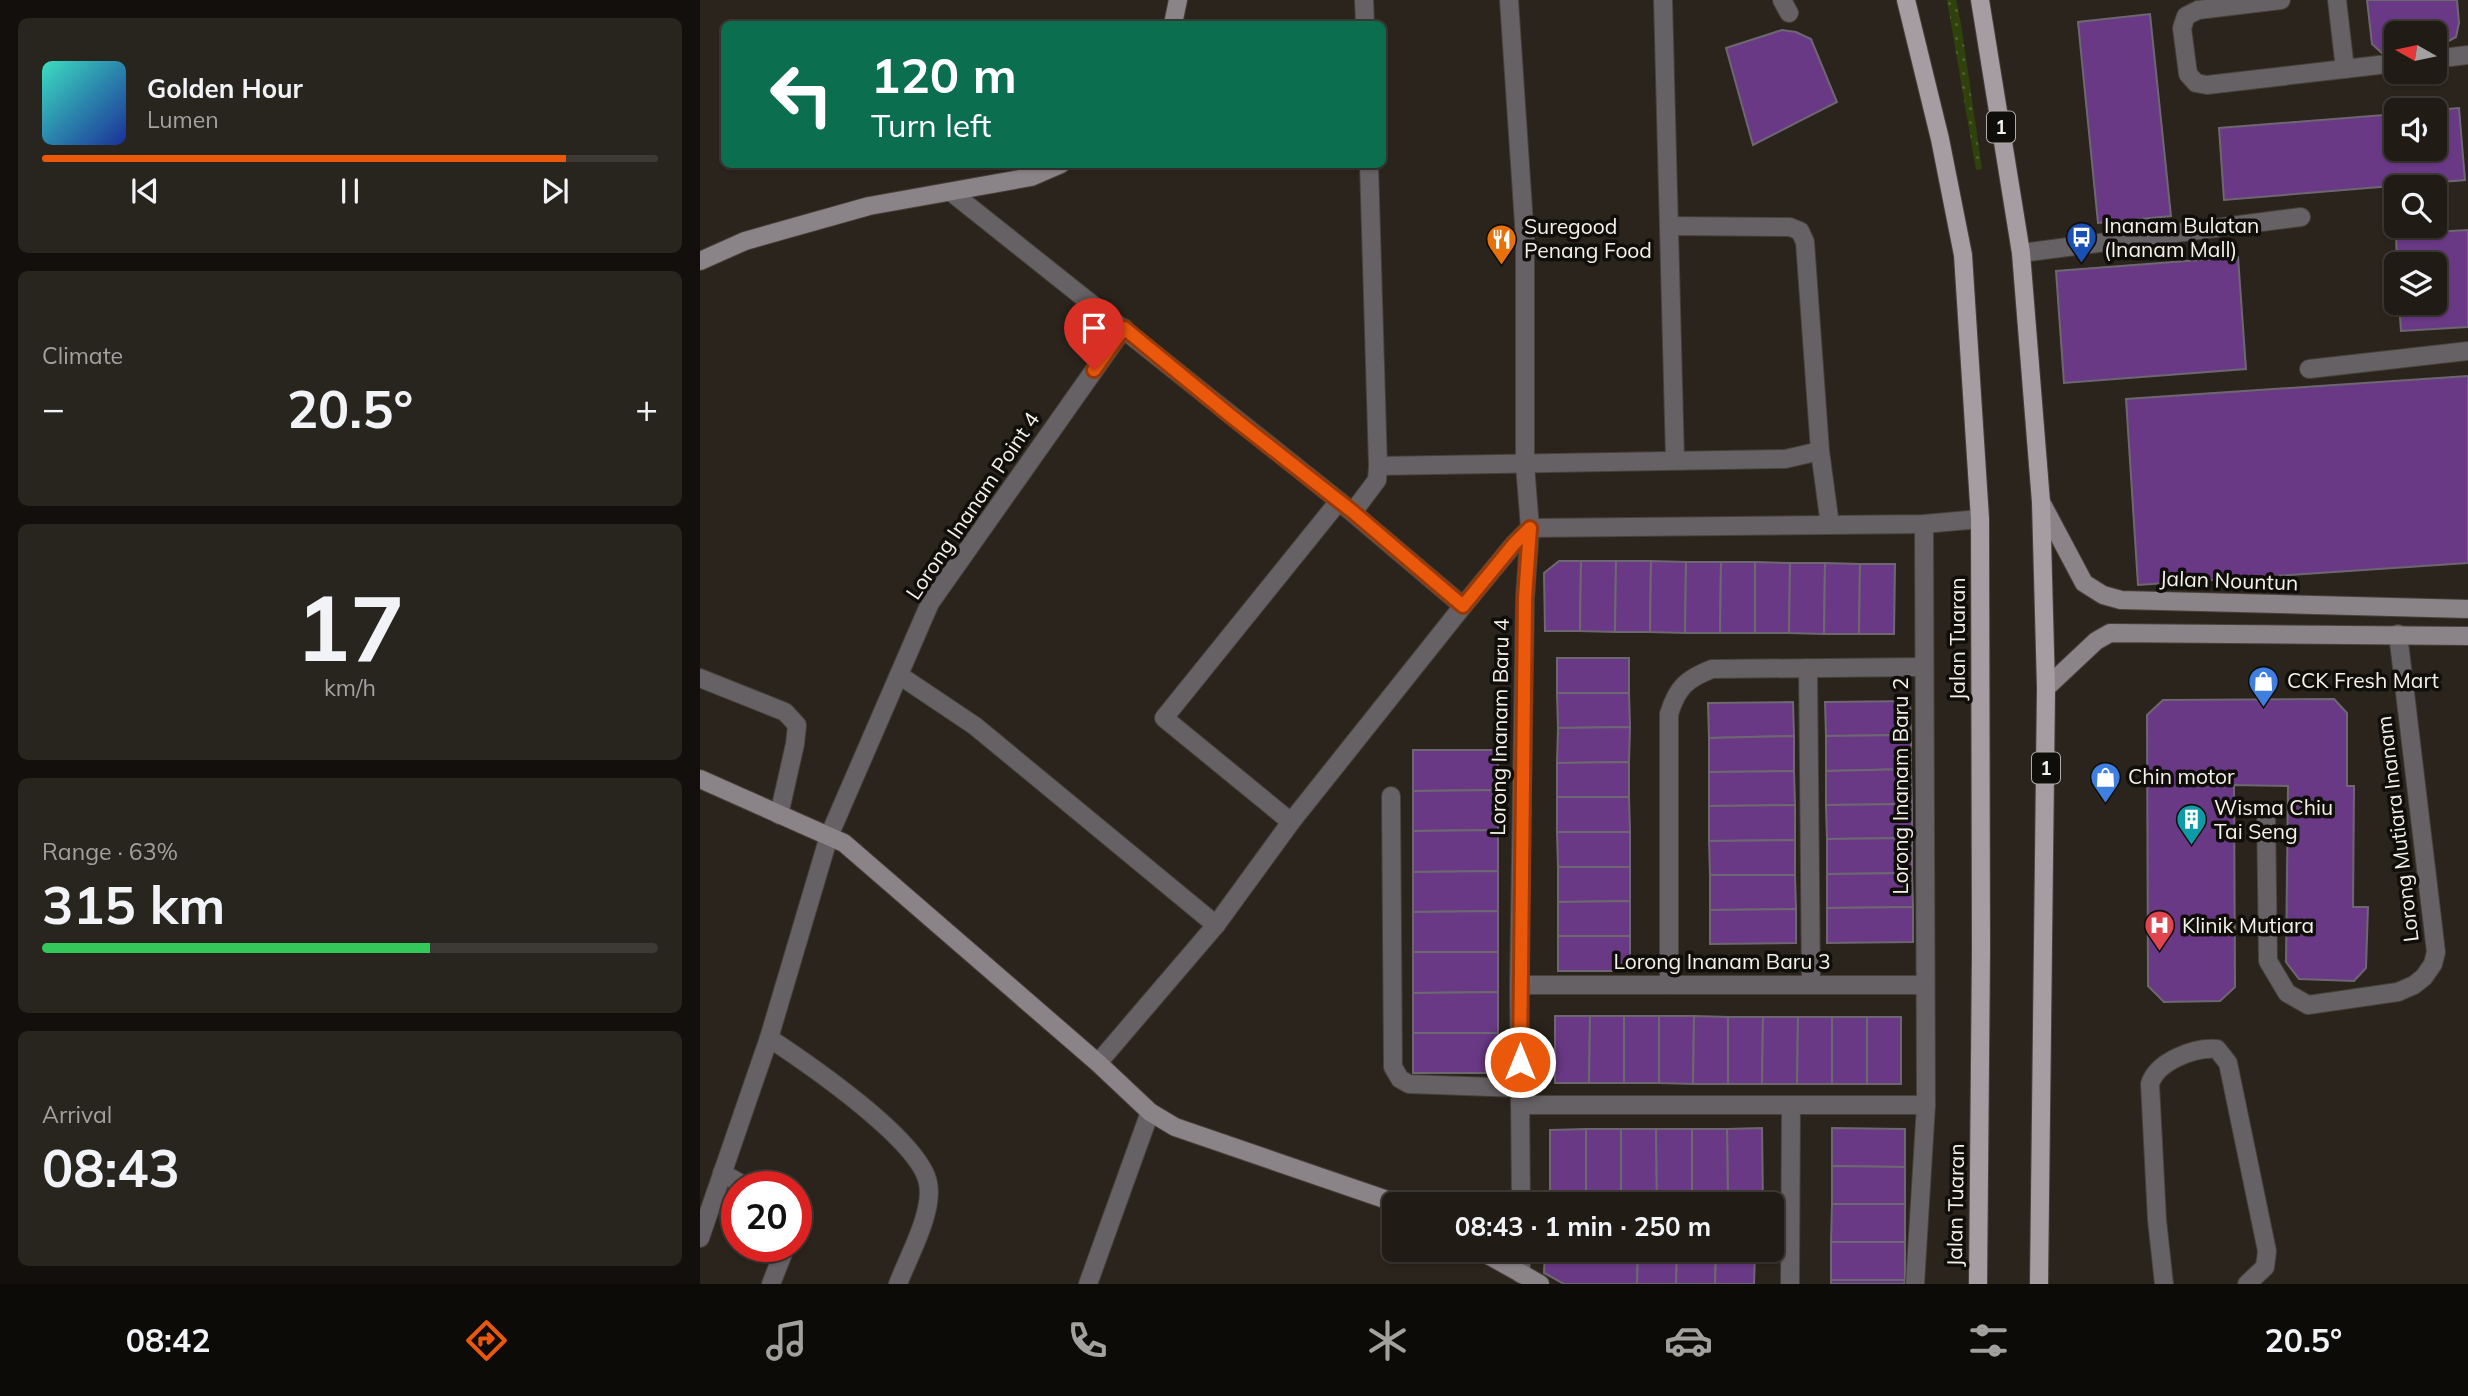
<!DOCTYPE html>
<meta charset="utf-8">
<style>
:root{--surface:#201b15;--page:#28241e;--text:#f1f3f6;--muted:#a2a1a0;--line:#3d3934;--accent:#ea580c}
body{margin:0;font-family:Mulish,sans-serif;background:var(--page);color:var(--text);height:100vh;display:flex;flex-direction:column;font-size:26px;white-space:nowrap}
*{box-sizing:border-box;margin:0}
p{font-size:23px;color:var(--muted)}
.icon{flex:none;width:38px;height:38px;fill:none;stroke:currentColor;stroke-width:2;stroke-linecap:round;stroke-linejoin:round}
.map{position:relative;flex:1;overflow:hidden}
.side{display:flex;flex-direction:column;gap:18px;padding:18px;background:#120f0c;width:700px}
.side>*{flex:none}
.hud{position:absolute;left:21px;top:21px;width:665px;height:147px;border-radius:10px;box-shadow:0 2px 5px #0004,0 0 0 2px var(--line);background:#0b6e4f;color:#fff;overflow:hidden}
.needle{width:46px;rotate:279deg}
.tools{position:absolute;left:1684px;top:21px;display:grid;gap:14px}
.tools a{display:grid;place-items:center;width:63px;height:63px;border-radius:10px;background:var(--surface);box-shadow:0 2px 5px #0004,0 0 0 2px var(--line);font-size:35px}
.speed{position:absolute;left:21px;top:1171px;display:flex;gap:14px;font-size:35px;font-weight:700;text-align:center}
.speed>*{display:grid;place-content:center;width:91px;height:91px;border-radius:50%;background:var(--surface);box-shadow:0 2px 5px #0004,0 0 0 2px var(--line);line-height:1}
.speed .limit{border:10px solid #d22;background:#fff;color:#111}
.pin{position:absolute;display:grid;place-items:center;width:60px;height:60px;color:#fff;margin:-72px -30px;border-radius:50% 50% 50% 0;rotate:-45deg;box-shadow:0 0 7px #0007}
.pin .icon{rotate:45deg}
.me{position:absolute;width:77px;margin:-38px;rotate:0deg;stroke-linejoin:round;filter:drop-shadow(0 0 5px #0008)}
.turn{display:flex;align-items:center;gap:24px;height:147px;padding:0 35px;font-size:32px}
.turn .icon{width:91px;height:91px;stroke-width:2.5}
.turn b{display:block;font-size:49px;line-height:60px}
.big{font-size:52px;font-weight:700;line-height:1.1}
.side .tile{flex:1;display:flex;flex-direction:column;justify-content:center;gap:10px;min-width:0;padding:0 24px;border-radius:10px;background:var(--page)}
.side .dial{align-items:center;gap:0}
.dial b{font-size:91px;line-height:1}
.song{display:flex;align-items:center;gap:21px}
.cover{width:84px;height:84px;border-radius:10px;background:linear-gradient(135deg,hsl(170 70% 55%),hsl(230 70% 35%))}
.played{height:7px;border-radius:4px;background:linear-gradient(90deg,var(--accent) 85%,var(--line) 85%)}
.keys{display:flex;justify-content:space-around;direction:ltr}
.heat{display:flex;justify-content:space-between;align-items:center;font-size:38px;direction:ltr}
.charge{height:10px;border-radius:5px;background:linear-gradient(90deg,#34c759 63%,var(--line) 0)}
.trip{position:absolute;left:682px;top:1192px;width:402px;height:70px;border-radius:10px;background:var(--surface);box-shadow:0 2px 5px #0004,0 0 0 2px var(--line);font-weight:700;line-height:70px;text-align:center}
.tabs{display:flex;height:112px;justify-content:space-around;align-items:center;background:#0d0b08;color:var(--muted)}
.tabs .icon{width:49px;height:49px}
.tabs .on{color:var(--accent)}
.tabs b{font-size:32px;color:var(--text)}
main{display:flex;flex:1;min-height:0}
.map>svg:first-child{display:block}
.grass{fill:url(#grass-dots)}
.building{fill:#6a3985;stroke:#6d6771;stroke-width:2}
.lines{fill:none;stroke-linecap:round;stroke-linejoin:round}
.lane-casing{stroke:#464139;stroke-width:20}
.street-casing{stroke:#464139;stroke-width:20}
.secondary-casing{stroke:#464139;stroke-width:20}
.primary-casing{stroke:#464139;stroke-width:20}
.lane{stroke:#666164;stroke-width:18}
.street{stroke:#666164;stroke-width:18}
.secondary{stroke:#8a8388;stroke-width:18}
.primary{stroke:#a69da3;stroke-width:18}
.route-casing{stroke:#983908;stroke-width:18}
.route{stroke:#ea580c;stroke-width:12}
.labels{text-anchor:middle;stroke-width:7;stroke-linejoin:round;paint-order:stroke}
.shield{fill:#100e0a;stroke:#b0aca7;stroke-width:2}
.shield-label{font-size:19px;font-weight:bold;fill:#f4f0ea}
.poi-label{font-size:21px;fill:#f4f0ea;stroke:#100e0a;text-anchor:start}
.street-label{font-size:21px;fill:#f4f0ea;stroke:#100e0a}
</style>
<main>
<section class="side">
<div class="tile">
<div class="song"><i class="cover"></i><div><b>Golden Hour</b><p>Lumen</p></div></div>
<div class="played"></div>
<div class="keys"><svg class="icon" aria-label="previous" viewBox="0 0 24 24"><path d="M18 5L8 12l10 7zM5 5v14"/></svg><svg class="icon" aria-label="pause" viewBox="0 0 24 24"><path d="M8 5v14M16 5v14"/></svg><svg class="icon" aria-label="next" viewBox="0 0 24 24"><path d="M6 5l10 7-10 7zM19 5v14"/></svg></div>
</div>
<div class="tile"><p>Climate</p>
<div class="heat"><a>−</a><b class="big">20.5°</b><a>+</a></div>
</div>
<div class="tile dial"><b>17</b><p>km/h</p></div>
<div class="tile"><p>Range · 63%</p><b class="big">315 km</b><div class="charge"></div></div>
<div class="tile"><p>Arrival</p><b class="big">08:43</b></div>
</section>
<div class="map">
<svg width="1768" height="1284" viewBox="0 0 1768 1284">
<defs>
<pattern id="grass-dots" width="8" height="8" patternUnits="userSpaceOnUse" patternTransform="scale(1.75)"><rect width="8" height="8" fill="#2f420c"/><path d="M2 2h.1M6 6h.1" fill="none" stroke="#4e5e30" stroke-width="1.8" stroke-linecap="round"/></pattern>
</defs>
<rect width="100%" height="100%" fill="#2a241c"/>
<polygon class="grass" points="1247,0 1256,0 1261,24 1282,169 1276,170"/>
<g class="building">
<polygon points="1667,0 1757,0 1759,23 1756,37 1734,49 1734,33 1696,33 1696,54 1683,54 1672,44"/>
<polygon points="1450,14 1471,216 1398,223 1378,22"/>
<polygon points="1082,30 1096,32 1111,39 1137,102 1053,145 1026,48"/>
<polygon points="1759,108 1765,180 1524,200 1519,128 1696,114 1696,149 1734,149 1734,110"/>
<polygon points="1768,230 1768,327 1701,331 1699,303 1734,303 1734,264 1697,264 1696,234"/>
<polygon points="1538,257 1546,369 1364,383 1356,271"/>
<polygon points="1768,376 1768,563 1438,585 1426,399"/>
<polygon points="859,561 881,561 880,631 845,631 844,573"/>
<polygon points="881,561 916,561 915,632 880,631"/>
<polygon points="916,561 951,561 950,632 915,632"/>
<polygon points="951,561 986,562 985,633 950,632"/>
<polygon points="986,562 1021,562 1020,633 985,633"/>
<polygon points="1021,562 1055,562 1055,633 1020,633"/>
<polygon points="1055,562 1090,563 1089,633 1055,633"/>
<polygon points="1090,563 1125,563 1124,634 1089,633"/>
<polygon points="1125,563 1160,564 1159,634 1124,634"/>
<polygon points="1160,564 1195,564 1194,634 1159,634"/>
<rect x="857" y="658" width="72" height="35"/>
<polygon points="857,693 929,693 930,727 858,728"/>
<polygon points="1634,699 1647,713 1647,786 1654,786 1653,907 1668,907 1666,968 1654,981 1599,979 1586,962 1588,786 1534,785 1535,987 1520,1001 1464,1002 1448,986 1447,715 1463,700"/>
<polygon points="1210,701 1211,735 1126,736 1125,702"/>
<polygon points="1093,702 1094,736 1009,738 1008,703"/>
<polygon points="930,727 929,762 857,763 858,728"/>
<polygon points="1211,735 1211,769 1126,771 1126,736"/>
<polygon points="1094,736 1094,771 1009,772 1009,738"/>
<polygon points="713,750 798,750 798,790 713,791"/>
<polygon points="929,762 929,797 857,797 857,763"/>
<polygon points="1211,769 1212,804 1126,805 1126,771"/>
<polygon points="1094,771 1095,805 1009,806 1009,772"/>
<polygon points="798,790 798,830 713,831 713,791"/>
<polygon points="857,797 929,797 930,832 857,832"/>
<polygon points="1212,804 1212,838 1127,839 1126,805"/>
<polygon points="1095,805 1095,840 1009,841 1009,806"/>
<polygon points="798,830 798,871 713,872 713,831"/>
<polygon points="857,832 930,832 930,867 858,867"/>
<polygon points="1212,838 1212,873 1127,874 1127,839"/>
<polygon points="1095,840 1095,875 1010,875 1009,841"/>
<polygon points="858,867 930,867 930,901 858,902"/>
<polygon points="798,871 798,911 713,912 713,872"/>
<polygon points="1212,873 1213,907 1127,908 1127,874"/>
<polygon points="1010,875 1095,875 1096,909 1010,910"/>
<polygon points="930,901 930,936 858,936 858,902"/>
<polygon points="1213,907 1213,942 1127,943 1127,908"/>
<polygon points="1096,909 1096,943 1010,944 1010,910"/>
<polygon points="798,911 798,952 713,952 713,912"/>
<rect x="858" y="936" width="72" height="35"/>
<polygon points="713,952 798,952 798,992 713,993"/>
<polygon points="798,992 798,1033 713,1033 713,993"/>
<polygon points="855,1016 890,1016 889,1083 855,1083"/>
<polygon points="890,1016 924,1016 924,1083 889,1083"/>
<rect x="924" y="1016" width="35" height="67"/>
<polygon points="959,1016 994,1016 993,1084 959,1083"/>
<polygon points="994,1016 1028,1017 1028,1084 993,1084"/>
<polygon points="1028,1017 1063,1017 1062,1084 1028,1084"/>
<polygon points="1063,1017 1098,1017 1097,1084 1062,1084"/>
<polygon points="1098,1017 1132,1017 1132,1084 1097,1084"/>
<rect x="1132" y="1017" width="35" height="67"/>
<rect x="1167" y="1017" width="34" height="67"/>
<rect x="713" y="1033" width="85" height="40"/>
<polygon points="1062,1128 1063,1204 1028,1204 1027,1129"/>
<polygon points="1132,1128 1205,1129 1205,1167 1132,1166"/>
<rect x="886" y="1129" width="35" height="75"/>
<polygon points="886,1129 886,1204 850,1204 850,1130"/>
<polygon points="921,1129 956,1129 957,1204 921,1204"/>
<polygon points="956,1129 992,1129 992,1204 957,1204"/>
<polygon points="992,1129 1027,1129 1028,1204 992,1204"/>
<polygon points="1132,1166 1205,1167 1205,1204 1132,1204"/>
<polygon points="1132,1204 1205,1204 1205,1242 1131,1242"/>
<rect x="1131" y="1242" width="74" height="38"/>
<polygon points="845,1251 938,1252 937,1284 864,1284 844,1273"/>
<polygon points="938,1252 977,1252 976,1284 937,1284"/>
<polygon points="977,1252 1016,1253 1015,1284 976,1284"/>
<polygon points="1016,1253 1055,1253 1054,1284 1015,1284"/>
<polygon points="1131,1280 1205,1280 1204,1284 1131,1284"/>
</g>
<g class="lines">
<defs>
<g id="lane">
<polyline points="664,0 665,24"/>
<polyline points="809,0 825,239 825,465 830,528 825,598 819,985 821,1204"/>
<polyline points="963,0 975,459"/>
<polyline points="1082,0 1089,13"/>
<polyline points="1581,0 1498,10 1486,16 1482,28 1488,74 1496,83 1507,85 1696,63"/>
<polyline points="1637,0 1645,69"/>
<polyline points="1734,59 1768,55"/>
<polyline points="251,192 639,501 763,606"/>
<polyline points="969,226 1090,227 1100,231 1105,242 1120,451 1130,525"/>
<polyline points="1321,253 1601,217"/>
<polyline points="1609,369 1768,351"/>
<polyline points="678,466 1085,459 1120,451"/>
<polyline points="653,512 677,480 678,466 669,164"/>
<polyline points="1108,668 1111,985"/>
<polyline points="199,675 275,726 516,925"/>
<polyline points="0,678 85,712 97,725 95,744 79,815"/>
<polyline points="691,796 693,1067 700,1079 709,1084 820,1088"/>
<polyline points="1566,811 1568,961 1587,993 1608,1005 1698,992 1714,985 1724,977 1733,964 1736,952 1698,634"/>
<polyline points="591,822 464,718 639,501"/>
<polyline points="819,985 1225,985"/>
<path d="M969,985v-271c8,-26 17,-35 43,-45l212,-2"/>
<path d="M69,1038c38,25 151,102 159,145 6,29 -20,74 -30,101"/>
<polyline points="398,1063 516,925 591,822 763,606 814,544 830,528 1224,524 1280,519"/>
<polyline points="820,1105 1226,1105"/>
<polyline points="22,1173 45,1186"/>
<polyline points="0,1238 69,1038 129,836 230,603 424,328"/>
<polyline points="821,1250 821,1274"/>
<polyline points="71,1284 86,1246"/>
<polyline points="1090,1284 1091,1105"/>
<polyline points="1215,1284 1226,1105 1224,524"/>
<path d="M1464,1284l-7,-64 -7,-136c7,-23 45,-37 67,-35l11,14 39,188 -2,16 -18,17"/>
</g>
<polyline id="street" points="388,1284 450,1112"/>
<g id="secondary">
<polyline points="473,24 478,0"/>
<polyline points="0,261 45,241 169,206 331,177 361,164"/>
<polyline points="1341,502 1384,583 1403,595 1421,600 1768,609"/>
<polyline points="1346,688 1396,641 1410,633 1768,636"/>
<polyline points="0,779 144,843 398,1063 450,1112 475,1127 699,1204"/>
<polyline points="779,1250 840,1284"/>
</g>
<g id="primary">
<polyline points="1206,0 1240,139 1263,255 1280,519 1281,951 1278,1284"/>
<polyline points="1280,0 1321,253 1341,502 1346,688 1339,1284"/>
</g>
</defs>
<use href="#lane" class="lane-casing"/>
<use href="#street" class="street-casing"/>
<use href="#secondary" class="secondary-casing"/>
<use href="#primary" class="primary-casing"/>
<use href="#lane" class="lane"/>
<use href="#street" class="street"/>
<use href="#secondary" class="secondary"/>
<use href="#primary" class="primary"/>
</g>
<g class="lines">
<defs>
<polyline id="route" points="394,370 424,328 531,416 653,512 763,606 814,544 830,528 825,598 820,1062"/>
</defs>
<use href="#route" class="route-casing"/>
<use href="#route" class="route"/>
</g>
<defs>
<symbol id="bus-pin" viewBox="-11 -11 22 30"><path d="M0 17L-7.5 6A9.5 9.5 0 1 1 7.5 6Z" fill="#1a4fb4" stroke="#100e0a"/><path d="M-5-6H5V4H4V6H2V4H-2V6H-4V4H-5ZM-3.5-4V0h7V-4ZM-3.5 1.2v1.5H-2V1.2ZM2 1.2v1.5H3.5V1.2Z" fill="#fff"/></symbol>
<symbol id="restaurant-pin" viewBox="-11 -11 22 30"><path d="M0 17L-7.5 6A9.5 9.5 0 1 1 7.5 6Z" fill="#e8710a" stroke="#100e0a"/><path d="M-5-6h1v4h1v-4h1v4h1v-4h1v5L-1.5 .5V6h-2V.5L-5-1ZM5-6V6H3V1.5H1.5Q1.5-4 5-6Z" fill="#fff"/></symbol>
<symbol id="shop-pin" viewBox="-11 -11 22 30"><path d="M0 17L-7.5 6A9.5 9.5 0 1 1 7.5 6Z" fill="#3f7fe0" stroke="#100e0a"/><path d="M-5-2.5h2.3a2.7 3.5 0 0 1 5.4 0H5L5.5 6h-11ZM-1.5-2.5h3a1.5 2.3 0 0 0-3 0Z" fill="#fff"/></symbol>
<symbol id="building-pin" viewBox="-11 -11 22 30"><path d="M0 17L-7.5 6A9.5 9.5 0 1 1 7.5 6Z" fill="#0f9aa8" stroke="#100e0a"/><path d="M-4-6H4V6H1V3H-1V6H-4ZM-2.5-4.3h1.7v1.8h-1.7ZM.8-4.3h1.7v1.8H.8ZM-2.5-1h1.7V.8h-1.7ZM.8-1h1.7V.8H.8Z" fill="#fff"/></symbol>
<symbol id="hospital-pin" viewBox="-11 -11 22 30"><path d="M0 17L-7.5 6A9.5 9.5 0 1 1 7.5 6Z" fill="#e0444e" stroke="#100e0a"/><path d="M-5-5h3v3.5h4V-5h3V5h-3V1.5h-4V5h-3Z" fill="#fff"/></symbol>
</defs>
<g fill-rule="evenodd">
<use href="#bus-pin" x="1364" y="220" width="35" height="47"/>
<use href="#restaurant-pin" x="784" y="222" width="35" height="47"/>
<use href="#shop-pin" x="1546" y="664" width="35" height="47"/>
<use href="#shop-pin" x="1388" y="760" width="35" height="47"/>
<use href="#building-pin" x="1474" y="802" width="35" height="47"/>
<use href="#hospital-pin" x="1442" y="908" width="35" height="47"/>
</g>
<g class="labels">
<g class="shield">
<rect x="1287" y="111.5" width="28" height="31" rx="5"/>
<rect x="1332" y="752.5" width="28" height="31" rx="5"/>
</g>
<g class="shield-label">
<text x="1301" y="134">1</text>
<text x="1346" y="775">1</text>
</g>
<g class="poi-label">
<text x="1404" y="233">Inanam Bulatan<tspan x="1404" dy="24">(Inanam Mall)</tspan></text>
<text x="824" y="234">Suregood<tspan x="824" dy="24">Penang Food</tspan></text>
<text x="1587" y="688">CCK Fresh Mart</text>
<text x="1428" y="784">Chin motor</text>
<text x="1514" y="815">Wisma Chiu<tspan x="1514" dy="24">Tai Seng</tspan></text>
<text x="1482" y="933">Klinik Mutiara</text>
</g>
<g class="street-label">
<text transform="translate(273 506) rotate(-56)" y="7">Lorong Inanam Point 4</text>
<text transform="translate(1529 581) rotate(2)" y="7">Jalan Nountun</text>
<text transform="translate(1258 639) rotate(-90)" y="7">Jalan Tuaran</text>
<text transform="translate(800 727) rotate(-89)" y="7">Lorong Inanam Baru 4</text>
<text transform="translate(1201 786) rotate(-90)" y="7">Lorong Inanam Baru 2</text>
<text transform="translate(1698 829) rotate(-97)" y="7">Lorong Mutiara Inanam</text>
<text x="1022" y="969">Lorong Inanam Baru 3</text>
<text transform="translate(1256 1205) rotate(-89)" y="7">Jalan Tuaran</text>
</g>
</g>
</svg>
<div class="tools">
<a><svg class="needle" viewBox="-14 -14 28 28"><path d="M0-13l5 13h-10z" fill="#e53935"/><path d="M0 13l5-13h-10z" fill="#a2a1a0"/></svg></a>
<a><svg class="icon" aria-label="sound" viewBox="0 0 24 24"><path d="M4 9h4l5-4v14l-5-4H4zM17 9q2 3 0 6"/></svg></a>
<a><svg class="icon" aria-label="search" viewBox="0 0 24 24"><circle cx="10" cy="10" r="6"/><path d="M15 15l6 6"/></svg></a>
<a><svg class="icon" aria-label="layers" viewBox="0 0 24 24"><path d="M12 4l9 5-9 5-9-5zM3 14l9 5 9-5"/></svg></a>
</div>
<div class="speed"><div class="limit">20</div></div>
<div class="pin" style="left:394px;top:370px;background:#d93025"><svg class="icon" aria-label="arrive" viewBox="0 0 24 24"><path d="M6 21V4h12l-3 4 3 4H6"/></svg></div>
<svg class="me" style="left:820px;top:1062px" viewBox="-20 -20 40 40"><circle r="17" fill="#ea580c" stroke="#fff" stroke-width="3"/><path d="M0-11L8 9 0 5-8 9z" fill="#fff"/></svg>
<div class="trip">08:43 · 1 min · 250 m</div>
<div class="hud">
<div class="turn"><svg class="icon" aria-label="left" viewBox="0 0 24 24"><path d="M17 20v-9H6M10 6l-5 5 5 5"/></svg><div><b>120 m</b>Turn left</div></div>
</div>
</div>
</main>
<nav class="tabs">
<b>08:42</b>
<svg class="icon on" aria-label="directions" viewBox="0 0 24 24"><path d="M12 3l9 9-9 9-9-9zM9 14v-3h6M13 9l2 2-2 2"/></svg>
<svg class="icon" aria-label="music" viewBox="0 0 24 24"><path d="M9 18V5l10-2v13"/><circle cx="6" cy="18" r="3"/><circle cx="16" cy="16" r="3"/></svg>
<svg class="icon" aria-label="phone" viewBox="0 0 24 24"><path d="M5 4h4l2 5-3 2q2 4 5 5l2-3 5 2v4C11 20 4 13 5 4z"/></svg>
<svg class="icon" aria-label="climate" viewBox="0 0 24 24"><path d="M12 3v18M4 7l16 10M4 17L20 7"/></svg>
<svg class="icon" aria-label="car" viewBox="0 0 24 24"><path d="M5 17H2v-5l4-1 3-4h7l3 4 3 1v5h-3M9 17h6M6 11h13"/><circle cx="7" cy="17" r="2"/><circle cx="17" cy="17" r="2"/></svg>
<svg class="icon" aria-label="filters" viewBox="0 0 24 24"><path d="M4 7h16M4 17h16"/><circle cx="9" cy="7" r="2"/><circle cx="15" cy="17" r="2"/></svg>
<b>20.5°</b>
</nav>
